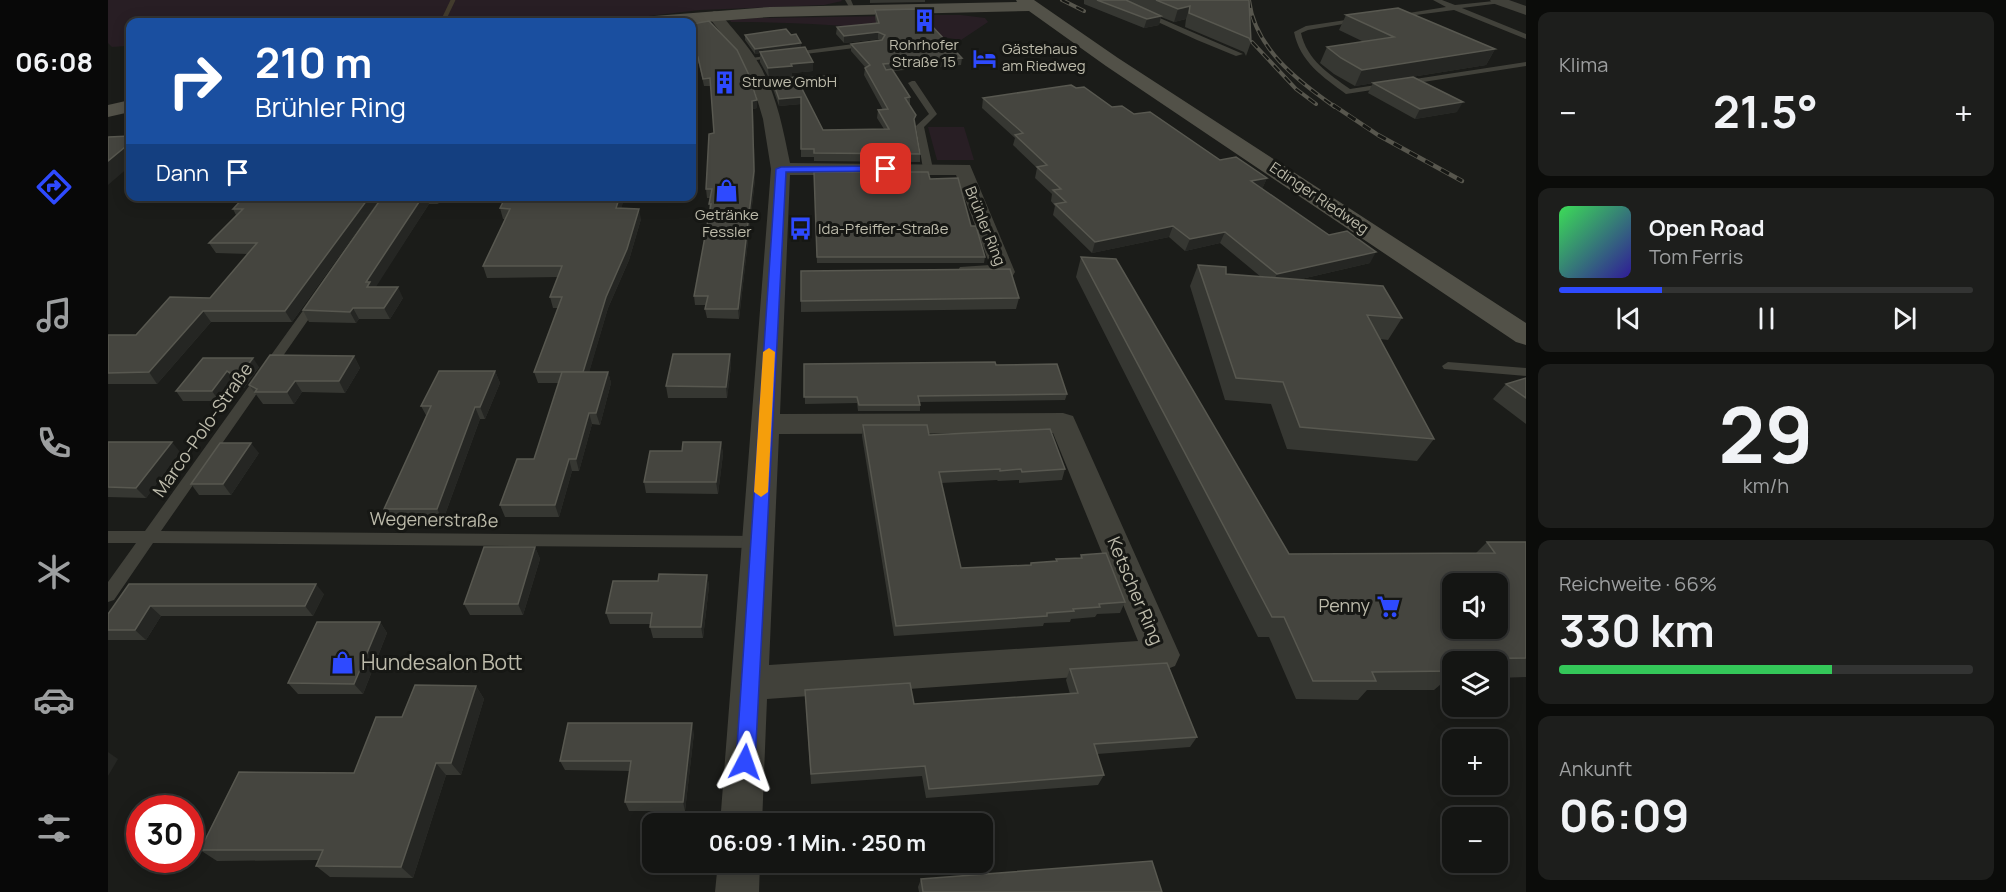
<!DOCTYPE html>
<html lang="de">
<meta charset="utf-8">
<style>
:root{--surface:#141513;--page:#1d1e1c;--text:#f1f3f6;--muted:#9d9fa0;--line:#333433;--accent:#2e4aff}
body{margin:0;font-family:Manrope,sans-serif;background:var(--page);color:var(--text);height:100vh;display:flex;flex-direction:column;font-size:22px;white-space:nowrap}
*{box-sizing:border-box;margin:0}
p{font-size:20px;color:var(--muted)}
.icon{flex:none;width:33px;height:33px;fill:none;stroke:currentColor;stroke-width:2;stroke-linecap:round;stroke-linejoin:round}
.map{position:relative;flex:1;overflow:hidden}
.sheet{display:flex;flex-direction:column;gap:12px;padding:12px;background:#0b0c0a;width:480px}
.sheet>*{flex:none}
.top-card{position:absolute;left:18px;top:18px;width:570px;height:183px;border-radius:12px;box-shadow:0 3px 15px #0003,0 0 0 2px var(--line);background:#1a4fa0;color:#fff;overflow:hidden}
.buttons{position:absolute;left:1334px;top:573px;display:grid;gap:12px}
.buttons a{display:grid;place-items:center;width:66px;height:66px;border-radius:12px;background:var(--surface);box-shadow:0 3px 15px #0003,0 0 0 2px var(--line);font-size:30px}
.speed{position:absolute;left:18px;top:795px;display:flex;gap:12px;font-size:30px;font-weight:700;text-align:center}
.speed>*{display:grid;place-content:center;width:78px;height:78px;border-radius:50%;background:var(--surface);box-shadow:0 3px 15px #0003,0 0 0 2px var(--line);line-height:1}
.speed .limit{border:9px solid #d22;background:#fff;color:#111}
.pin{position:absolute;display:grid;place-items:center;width:51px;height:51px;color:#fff;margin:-26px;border-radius:12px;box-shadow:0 3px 9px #0006}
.me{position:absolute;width:66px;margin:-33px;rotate:4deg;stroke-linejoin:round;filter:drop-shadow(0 0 4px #0008)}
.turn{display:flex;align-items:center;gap:21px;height:126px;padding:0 30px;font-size:27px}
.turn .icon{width:78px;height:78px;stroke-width:2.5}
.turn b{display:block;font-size:42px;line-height:51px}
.then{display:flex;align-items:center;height:57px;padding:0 30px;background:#0003;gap:12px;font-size:22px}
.big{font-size:45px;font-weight:700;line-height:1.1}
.sheet .tile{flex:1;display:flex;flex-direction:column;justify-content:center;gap:9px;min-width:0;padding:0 21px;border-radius:12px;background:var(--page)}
.sheet .dial{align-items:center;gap:0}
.dial b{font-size:78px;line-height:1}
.song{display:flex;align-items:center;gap:18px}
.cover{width:72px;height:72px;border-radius:9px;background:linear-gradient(135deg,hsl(130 70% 55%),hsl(250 70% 35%))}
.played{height:6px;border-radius:3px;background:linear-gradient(90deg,var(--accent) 25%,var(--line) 25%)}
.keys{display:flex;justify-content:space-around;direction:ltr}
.heat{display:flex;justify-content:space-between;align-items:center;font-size:33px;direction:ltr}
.charge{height:9px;border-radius:4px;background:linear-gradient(90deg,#34c759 66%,var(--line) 0)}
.trip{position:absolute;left:534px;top:813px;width:351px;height:60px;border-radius:12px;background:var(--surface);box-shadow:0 3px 15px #0003,0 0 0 2px var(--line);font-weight:700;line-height:60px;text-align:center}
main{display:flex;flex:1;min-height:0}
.menu{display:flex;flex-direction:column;width:108px;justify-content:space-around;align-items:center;background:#080808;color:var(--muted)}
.menu .icon{width:42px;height:42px}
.menu .on{color:var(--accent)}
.menu b{font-size:27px;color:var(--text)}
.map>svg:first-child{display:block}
.green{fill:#281e24}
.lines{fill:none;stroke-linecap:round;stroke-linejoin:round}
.stream{stroke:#423b2d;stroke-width:4.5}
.lane{fill:#41413a;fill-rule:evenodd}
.street{fill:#41413a;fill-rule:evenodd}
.secondary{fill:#525148;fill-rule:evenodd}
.rail-far1-casing{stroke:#57564d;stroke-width:4}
.rail-casing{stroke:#57564d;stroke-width:4.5}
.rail-far1{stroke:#161714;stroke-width:2;stroke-dasharray:8;stroke-linecap:butt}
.rail{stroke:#161714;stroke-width:3;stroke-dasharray:9;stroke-linecap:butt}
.wall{fill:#363732}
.shaded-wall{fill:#252623}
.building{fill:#45453f;stroke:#585850;stroke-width:1.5;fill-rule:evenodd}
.route{fill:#2e4aff;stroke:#1e30a6;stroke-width:1.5}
.slow{fill:#f59e0b}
.labels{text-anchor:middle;stroke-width:6;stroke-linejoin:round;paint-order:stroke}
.far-poi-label{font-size:15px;fill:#bdbbab;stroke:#161714;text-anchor:start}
.far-street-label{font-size:15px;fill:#bdbbab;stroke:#161714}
.street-label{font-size:18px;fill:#bdbbab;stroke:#161714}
.poi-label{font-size:18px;fill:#bdbbab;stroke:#161714;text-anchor:end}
.near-poi-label{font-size:21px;fill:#bdbbab;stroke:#161714;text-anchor:start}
</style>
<main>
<nav class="menu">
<b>06:08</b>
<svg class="icon on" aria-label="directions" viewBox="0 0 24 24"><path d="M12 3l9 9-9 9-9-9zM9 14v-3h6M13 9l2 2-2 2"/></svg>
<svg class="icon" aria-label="music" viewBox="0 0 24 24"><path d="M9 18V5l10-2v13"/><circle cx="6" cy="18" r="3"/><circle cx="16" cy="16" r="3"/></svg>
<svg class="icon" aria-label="phone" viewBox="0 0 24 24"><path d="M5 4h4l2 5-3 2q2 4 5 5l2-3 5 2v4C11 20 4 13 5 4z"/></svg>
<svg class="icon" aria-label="climate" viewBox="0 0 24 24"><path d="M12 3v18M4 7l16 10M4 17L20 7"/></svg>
<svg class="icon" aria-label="car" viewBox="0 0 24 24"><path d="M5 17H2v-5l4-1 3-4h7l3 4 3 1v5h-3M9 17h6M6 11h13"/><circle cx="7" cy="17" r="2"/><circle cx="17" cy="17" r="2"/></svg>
<svg class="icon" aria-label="filters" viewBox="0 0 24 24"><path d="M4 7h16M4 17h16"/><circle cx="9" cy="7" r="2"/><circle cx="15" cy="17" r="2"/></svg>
</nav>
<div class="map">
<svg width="1418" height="892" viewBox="0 0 1418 892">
<rect width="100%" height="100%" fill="#1b1c19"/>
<g class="green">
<polygon points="0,0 733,0 734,1 716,5 592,10 490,22 468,22 463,20 441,22 22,22 22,39 18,46 4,47 0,43"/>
<path d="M821,15h32l24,3 3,4 -27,18c-77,-13 -153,-18 -230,-18l-1,-2 26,-2 136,-2 4,9h36z"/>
<polygon points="820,127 856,127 866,160 829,160"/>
</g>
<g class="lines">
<polyline class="stream" points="335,21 345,0"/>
<g class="lane">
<polygon points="737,0 743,0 748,12 744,12"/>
<polygon points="1002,0 1010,0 1135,54 1128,56 1089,40"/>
<polygon points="1325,0 1334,0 1347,5 1396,0 1393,3 1354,8 1418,34 1418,39 1346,10 1285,18 1282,16 1338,7"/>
<path d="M1251,18l2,3 -53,9 -7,3c6,27 28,41 49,56l176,-27v4l-180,28c-23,-17 -46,-32 -52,-62l12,-6z"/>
<polygon points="760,42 764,44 763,46 640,61 636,59"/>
<polygon points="720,75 724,77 723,79 652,85 648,83 652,81"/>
<polygon points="804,81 807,81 829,114 816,127 825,169 820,172 815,169 808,126 821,114 800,83"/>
<polygon points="208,297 214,300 53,531 651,536 656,538 659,542 656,546 651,548 45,543 6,600 0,602 0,582 28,543 0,543 0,531 37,531 204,298"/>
<polygon points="1340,362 1418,368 1418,376 1336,369 1334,366"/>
</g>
<g class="street">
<polygon points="1382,0 1401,0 1418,6 1418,15 1384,3"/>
<path d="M606,11l5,1c14,17 29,33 40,52 18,31 24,65 31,99l180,2 45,107 -3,5c-16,4 -36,4 -52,0l-3,-5 3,-5 30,-2 -34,-90h-166l-10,239 283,-1 10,3 107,239 -5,11 -13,5 -395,28 -5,125h-42l51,-655 -8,-50 -11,-37 -13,-26 -32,-41zM945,433l85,208 -369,24 10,-231z"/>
<polygon points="610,862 652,862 651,892 607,892"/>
</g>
<g class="secondary">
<polygon points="908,0 926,0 1010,58 1418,323 1418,345 1408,342 998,66 921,11 662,17 584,23 525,22 533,17 662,7 909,2"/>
<polygon points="22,100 22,112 0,117 0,105"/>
</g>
<defs>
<g id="rail-far1">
<polyline points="954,0 976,11"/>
<path d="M1141,0c6,49 49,81 86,107"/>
<polyline points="1144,42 1188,89 1208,104"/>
</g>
<polyline id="rail" points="1225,105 1270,135 1354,181"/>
</defs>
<use href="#rail-far1" class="rail-far1-casing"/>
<use href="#rail" class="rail-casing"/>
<use href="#rail-far1" class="rail-far1"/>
<use href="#rail" class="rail"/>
</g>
<g class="wall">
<polygon points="762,0 817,0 817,2 762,3"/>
<polygon points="976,0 1141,0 1143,42 1138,56 1136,52 1077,27 1078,19 1066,22 1053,17 1051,25 1036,28 976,4"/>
<polygon points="767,10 854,58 853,65 785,71 802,97 802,105 807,123 812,154 812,162 706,161 706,157 693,157 693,104 671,106 664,86 664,79 688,77 715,130 776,129 769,118 770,110 775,110 756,75 757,68 757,67 743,51 743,44 773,40 770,39 736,43 728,34 729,27 768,23 767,17"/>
<polygon points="1238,15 1387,49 1378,65 1247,86 1226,74 1212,63 1219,47 1256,42 1231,30"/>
<polygon points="584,24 649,108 645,109 647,180 631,319 599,318 597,309 598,305 587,305 586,296 602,211 601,204 603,198 599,198 598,189 606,133 603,86 596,86 591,64 584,55"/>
<polygon points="637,35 693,47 705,62 705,71 684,73 684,76 661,78 652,62 652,53 647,54 637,40"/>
<polygon points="1265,83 1349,112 1307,119 1260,93"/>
<polygon points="968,88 1004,107 1026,114 1112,160 1159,178 1154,189 1262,263 1189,280 1294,318 1280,340 1272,339 1326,439 1309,461 1179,449 1163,404 1117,400 1082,286 1090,265 1118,274 1153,277 1112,243 1077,251 1061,237 984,253 945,215 947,206 943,201 944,194 927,178 929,168 905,145 907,138 874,108 875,98"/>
<polygon points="706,172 822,179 863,226 877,257 876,263 709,263"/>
<polygon points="137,196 274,196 184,322 103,322 49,384 0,384 0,335 28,335 102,298 140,254 108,253 101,243 128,215 125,209"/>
<polygon points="275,196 335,196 330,204 321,204 267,287 295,298 282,319 251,319 248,323 201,322 195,310"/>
<polygon points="398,196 517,196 513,208 533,219 521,260 500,308 481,372 500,372 503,383 492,425 484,424 471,471 464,471 451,517 397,517 392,505 426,459 451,383 430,383 426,372 450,308 445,308 442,297 450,277 379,278 375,266 397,219 395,219 392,208"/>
<polygon points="973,257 1181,554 1368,553 1379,542 1418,542 1418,677 1389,678 1389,662 1344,662 1344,678 1340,678 1326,690 1259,690 1250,700 1188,699 1161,637 1150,637 968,277"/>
<polygon points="693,271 911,298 908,309 693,312"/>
<polygon points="622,354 623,366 619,398 560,398 558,386"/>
<polygon points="246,356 252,368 237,393 194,392 186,404 155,404 141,385"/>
<polygon points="95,358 151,367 136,388 126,381 111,401 75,401 68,391"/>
<polygon points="696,364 888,365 959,394 957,400 812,402 812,411 750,411 749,403 697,404"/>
<polygon points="387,371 392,383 377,419 372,419 335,520 283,521 276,509 319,417 313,406"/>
<polygon points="1418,378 1418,424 1385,399 1398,384"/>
<polygon points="755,425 821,435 957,469 954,480 911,483 911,480 890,481 889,480 833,483 853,568 922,565 923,563 948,561 948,559 972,558 973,555 1017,602 1012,613 989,614 987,617 963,619 962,622 936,623 935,626 786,636 754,436"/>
<polygon points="0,442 72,452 38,498 0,497"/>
<polygon points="613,442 615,454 610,494 538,493 536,482 574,451"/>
<polygon points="151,453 123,495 91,495 83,484"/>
<polygon points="427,547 432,559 415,615 362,615 356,604"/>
<polygon points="599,575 601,586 595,638 545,638 542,627 543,624 502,624 498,613 550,581"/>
<polygon points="21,584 216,594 205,616 53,616 38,640 0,640 0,614"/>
<polygon points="272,622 279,633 255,694 190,694 180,683"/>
<polygon points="962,669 1089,737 1082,747 989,754 996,775 990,785 818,798 814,776 703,784 697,690 806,704 962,694 958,680"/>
<polygon points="368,686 376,699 353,775 338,775 305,878 222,877 208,866 211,860 109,861 92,850 246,773 294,717"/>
<polygon points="586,733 577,811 521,811 517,802 522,771 457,770 452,761"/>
<polygon points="813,879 1054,892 811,892 810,887"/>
</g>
<g class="shaded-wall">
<polygon points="1082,6 1078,19 1066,22 1070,9"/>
<polygon points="1053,16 1051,25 1036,28 1039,19"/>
<polygon points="770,32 770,39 736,43 736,36"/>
<polygon points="693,43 693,48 647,54 647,49"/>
<polygon points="1387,49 1378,65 1247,86 1254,70"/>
<polygon points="705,62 705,71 684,73 684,76 661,78 660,68 683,64"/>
<polygon points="693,97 693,104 671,106 671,99"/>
<polygon points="649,100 649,108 645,109 647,180 631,319 630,309 644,101"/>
<polygon points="1355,102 1349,112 1307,119 1312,109"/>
<polygon points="22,143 22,166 0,185 0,161"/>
<polygon points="1159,178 1154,189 1143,181"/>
<polygon points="262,196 274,196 184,322 177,311"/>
<polygon points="315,196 318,196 321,204 266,290 264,298 258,282"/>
<polygon points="327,196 335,196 330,204"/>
<polygon points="512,196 517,196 510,219 508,208"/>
<polygon points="531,209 533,219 521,260 500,308 478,383 475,372 498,297"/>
<polygon points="1065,226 1061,237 984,253 987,242"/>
<polygon points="1117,232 1112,243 1077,251 1082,239"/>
<polygon points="1268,252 1262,263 1163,286 1169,274"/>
<polygon points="290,287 295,298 282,319 276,308"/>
<polygon points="245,308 251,319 248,323 242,312"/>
<polygon points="95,311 103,322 49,384 41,372"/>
<polygon points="622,354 623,366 619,398 618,387"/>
<polygon points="246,356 252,368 237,393 231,381"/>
<polygon points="145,358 151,367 136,388 130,378"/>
<polygon points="119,371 126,381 111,401 104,391"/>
<polygon points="387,371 392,383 377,419 372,407"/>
<polygon points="500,372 503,383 492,425 488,413"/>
<polygon points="187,381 194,392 186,404 179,392"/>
<polygon points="367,407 372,419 335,520 329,509"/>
<polygon points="481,413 484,424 471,471 468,459"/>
<polygon points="64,442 72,452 38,498 28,488"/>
<polygon points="613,442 615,454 610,494 608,482"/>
<polygon points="143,443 151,453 123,495 115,484"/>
<polygon points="461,459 464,471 451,517 447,505"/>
<polygon points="427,547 432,559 415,615 410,604"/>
<polygon points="599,575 601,586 595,638 593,627"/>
<polygon points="208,584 216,594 205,616 197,606"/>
<polygon points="42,606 53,616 38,640 27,630"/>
<polygon points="272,622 279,633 255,694 246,684"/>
<polygon points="368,686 376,699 353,775 343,763"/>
<polygon points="584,723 586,733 577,811 575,802"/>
<polygon points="0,752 10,759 0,776"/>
<polygon points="328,763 338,775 305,878 293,867"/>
</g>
<g class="building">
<polygon points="989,0 1018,0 1053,16 1039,19"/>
<polygon points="1048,0 1141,0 1143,42 1141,38 1081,13 1082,6 1070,9"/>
<polygon points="1290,8 1387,49 1254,70 1233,58 1219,47 1286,37 1238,15"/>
<polygon points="808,9 854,58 775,64 778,70 784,69 802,97 797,98 808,115 806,119 812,154 706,153 706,149 693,149 693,97 671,99 664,79 688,77 715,130 781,129 770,110 780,109 757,68 762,65 743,44 774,40 777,35 770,32 736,36 729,27 771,23 767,10"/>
<polygon points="81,21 81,22 58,22"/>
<polygon points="601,21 629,50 641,75 649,100 644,101 646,171 630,309 597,309 600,296 586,296 603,204 601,204 604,189 598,189 601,134 606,133 602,78 595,79 590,57 584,49 584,24"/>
<polygon points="678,29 683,35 688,34 693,43 647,49 637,35"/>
<polygon points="697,47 705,62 683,64 684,66 660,68 652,52"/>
<polygon points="1305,77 1355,102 1312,109 1265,83"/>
<polygon points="963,85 968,88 976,87 1004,107 1014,106 1026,114 1042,112 1112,160 1128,157 1159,178 1143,181 1221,235 1239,231 1268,252 1169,274 1117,232 1082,239 1065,226 987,242 947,204 958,202 945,190 953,189 929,167 939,165 907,135 915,133 875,98"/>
<polygon points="22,136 22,143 0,161 0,137"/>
<polygon points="706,172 820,172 822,179 850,178 863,226 868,226 877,257 709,257"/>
<polygon points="137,196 262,196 177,311 95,311 41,372 0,373 0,335 28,335 62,297 102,298 149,243 101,243 135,209 125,209"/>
<polygon points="275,196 315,196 258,282 262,282 259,287 290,287 276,308 245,308 242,312 195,310"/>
<polygon points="398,196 512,196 508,208 531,209 519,249 498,297 475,372 426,372 454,297 442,297 454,266 375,266 402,209 392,208"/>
<path d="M973,257l35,2 173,295 206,-1 -8,-11h39v116l-78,1 4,6v6l-80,1 4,9h-63l-29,-64h-12zM1344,584h45v44h-45z"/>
<polygon points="1090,265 1118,267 1118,274 1275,286 1294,318 1259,315 1326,439 1192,427 1175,382 1128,378"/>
<polygon points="902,269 911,298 693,301 693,271"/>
<polygon points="565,354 622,354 618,387 558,386"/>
<polygon points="162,355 246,356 231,381 187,381 179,392 147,392 149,389 141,385"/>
<polygon points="95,358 145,358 130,378 119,371 104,391 68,391"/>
<polygon points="887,362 888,365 949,364 959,394 810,396 812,405 751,405 749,397 696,397 696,364"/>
<polygon points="331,371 387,371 372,407 367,407 329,509 276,509 323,406 313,406"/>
<polygon points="454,372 500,372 488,413 481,413 468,459 461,459 447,505 392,505 409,459 426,459"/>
<polygon points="1418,378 1418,398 1398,384"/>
<polygon points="755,425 819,425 821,435 942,429 957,469 914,472 913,469 892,471 892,469 831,472 853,568 923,565 923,563 949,561 948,559 974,558 973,555 998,553 1017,602 991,604 992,607 965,609 966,611 939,613 939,616 788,626"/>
<polygon points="0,442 64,442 28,488 0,487"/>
<polygon points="575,442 613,442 608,482 536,482 542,451 574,451"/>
<polygon points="112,443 143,443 115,484 83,484"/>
<polygon points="376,547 427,547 410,604 356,604"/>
<polygon points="551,574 599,575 593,627 542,627 544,613 498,613 505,581 550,581"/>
<polygon points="21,584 208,584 197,606 42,606 27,630 0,630 0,614"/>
<polygon points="209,622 272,622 246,684 180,683"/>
<polygon points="1059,663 1089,737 986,744 996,775 821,789 817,766 703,774 697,690 802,683 806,704 970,693 962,669"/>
<polygon points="307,685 368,686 343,763 328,763 293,867 208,866 215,850 92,850 131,772 246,773 268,717 294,717"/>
<polygon points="460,723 584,723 575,802 517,802 523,761 452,761"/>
<polygon points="1044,861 1054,892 815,892 813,879"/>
</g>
<polygon class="route" points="778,166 782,167 782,171 678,172 647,762 644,768 637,771 631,768 628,762 668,169 673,167"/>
<polygon class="slow" points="661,348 667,352 660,492 653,497 646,492 655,352"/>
<defs>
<symbol id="building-bare" viewBox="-9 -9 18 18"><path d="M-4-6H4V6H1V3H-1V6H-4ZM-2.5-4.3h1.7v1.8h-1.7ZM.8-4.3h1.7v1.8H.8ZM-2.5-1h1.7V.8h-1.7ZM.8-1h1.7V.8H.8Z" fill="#2e4aff" stroke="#161714" stroke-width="2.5" paint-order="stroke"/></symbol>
<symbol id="hotel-bare" viewBox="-9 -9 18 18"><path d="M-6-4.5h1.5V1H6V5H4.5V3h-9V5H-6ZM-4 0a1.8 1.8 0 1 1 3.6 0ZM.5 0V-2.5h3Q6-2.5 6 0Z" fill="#2e4aff" stroke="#161714" stroke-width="2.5" paint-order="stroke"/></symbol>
<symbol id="shop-bare" viewBox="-9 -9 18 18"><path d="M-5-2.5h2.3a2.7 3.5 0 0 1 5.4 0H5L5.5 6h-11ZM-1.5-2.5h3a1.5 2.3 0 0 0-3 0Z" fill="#2e4aff" stroke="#161714" stroke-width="2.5" paint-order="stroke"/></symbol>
<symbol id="bus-bare" viewBox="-9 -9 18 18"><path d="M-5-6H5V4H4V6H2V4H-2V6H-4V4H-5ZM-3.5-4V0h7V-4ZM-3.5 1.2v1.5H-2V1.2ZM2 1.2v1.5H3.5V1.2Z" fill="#2e4aff" stroke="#161714" stroke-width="2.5" paint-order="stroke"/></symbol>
<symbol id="supermarket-bare" viewBox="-9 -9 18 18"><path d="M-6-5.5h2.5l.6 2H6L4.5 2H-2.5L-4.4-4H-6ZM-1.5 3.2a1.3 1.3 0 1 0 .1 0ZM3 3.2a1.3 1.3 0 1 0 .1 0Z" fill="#2e4aff" stroke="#161714" stroke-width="2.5" paint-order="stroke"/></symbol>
</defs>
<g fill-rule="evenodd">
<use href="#building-bare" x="800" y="4" width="33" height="33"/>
<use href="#hotel-bare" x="860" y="42" width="33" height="33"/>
<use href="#building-bare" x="600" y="66" width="33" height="33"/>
<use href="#shop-bare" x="602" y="174" width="33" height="33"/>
<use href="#bus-bare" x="676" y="212" width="33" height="33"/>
<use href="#supermarket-bare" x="1264" y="590" width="33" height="33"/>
<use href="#shop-bare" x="218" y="646" width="33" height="33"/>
</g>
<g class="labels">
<g class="far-poi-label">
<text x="816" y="50" text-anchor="middle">Rohrhofer<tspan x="816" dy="17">Straße 15</tspan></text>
<text x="894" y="54">Gästehaus<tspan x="894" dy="17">am Riedweg</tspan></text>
<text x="634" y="87">Struwe GmbH</text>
<text x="619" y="220" text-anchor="middle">Getränke<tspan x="619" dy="17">Fessler</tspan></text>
<text x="710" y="234">Ida-Pfeiffer-Straße</text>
</g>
<g class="far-street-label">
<text transform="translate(1211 198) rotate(34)" y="5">Edinger Riedweg</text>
<text transform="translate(877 226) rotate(68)" y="5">Brühler Ring</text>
</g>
<g class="street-label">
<text transform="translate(95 430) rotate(-55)" y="6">Marco-Polo-Straße</text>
<text transform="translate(326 520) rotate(1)" y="6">Wegenerstraße</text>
<text transform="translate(1027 591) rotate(67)" y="6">Ketscher Ring</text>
</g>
<g class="poi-label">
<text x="1262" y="612">Penny</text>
</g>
<g class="near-poi-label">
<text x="253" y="670">Hundesalon Bott</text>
</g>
</g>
</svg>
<div class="buttons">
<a><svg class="icon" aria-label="sound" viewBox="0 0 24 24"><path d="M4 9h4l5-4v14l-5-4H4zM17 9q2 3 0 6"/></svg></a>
<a><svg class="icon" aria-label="layers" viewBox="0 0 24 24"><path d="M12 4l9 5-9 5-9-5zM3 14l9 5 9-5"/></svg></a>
<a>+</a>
<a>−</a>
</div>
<div class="speed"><div class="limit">30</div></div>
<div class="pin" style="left:778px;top:169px;background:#d93025"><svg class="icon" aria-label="arrive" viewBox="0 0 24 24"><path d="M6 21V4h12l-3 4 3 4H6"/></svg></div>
<svg class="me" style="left:637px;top:762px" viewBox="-20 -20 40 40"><path d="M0-17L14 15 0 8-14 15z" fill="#2e4aff" stroke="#fff" stroke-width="4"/></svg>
<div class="trip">06:09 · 1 Min. · 250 m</div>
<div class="top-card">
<div class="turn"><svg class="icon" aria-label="right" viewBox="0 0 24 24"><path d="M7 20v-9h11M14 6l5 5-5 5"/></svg><div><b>210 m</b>Brühler Ring</div></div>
<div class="then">Dann<svg class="icon" aria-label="arrive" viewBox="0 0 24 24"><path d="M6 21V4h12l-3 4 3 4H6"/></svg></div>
</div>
</div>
<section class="sheet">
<div class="tile"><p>Klima</p>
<div class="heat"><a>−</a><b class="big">21.5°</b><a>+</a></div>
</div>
<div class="tile">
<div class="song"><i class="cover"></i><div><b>Open Road</b><p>Tom Ferris</p></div></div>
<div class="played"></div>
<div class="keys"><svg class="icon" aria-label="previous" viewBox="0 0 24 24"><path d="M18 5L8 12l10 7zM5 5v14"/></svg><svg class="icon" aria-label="pause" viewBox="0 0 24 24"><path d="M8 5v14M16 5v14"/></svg><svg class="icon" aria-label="next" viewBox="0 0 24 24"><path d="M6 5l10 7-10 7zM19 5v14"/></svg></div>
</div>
<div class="tile dial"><b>29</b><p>km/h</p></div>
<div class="tile"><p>Reichweite · 66%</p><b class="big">330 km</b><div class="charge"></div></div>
<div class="tile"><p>Ankunft</p><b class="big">06:09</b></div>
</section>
</main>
